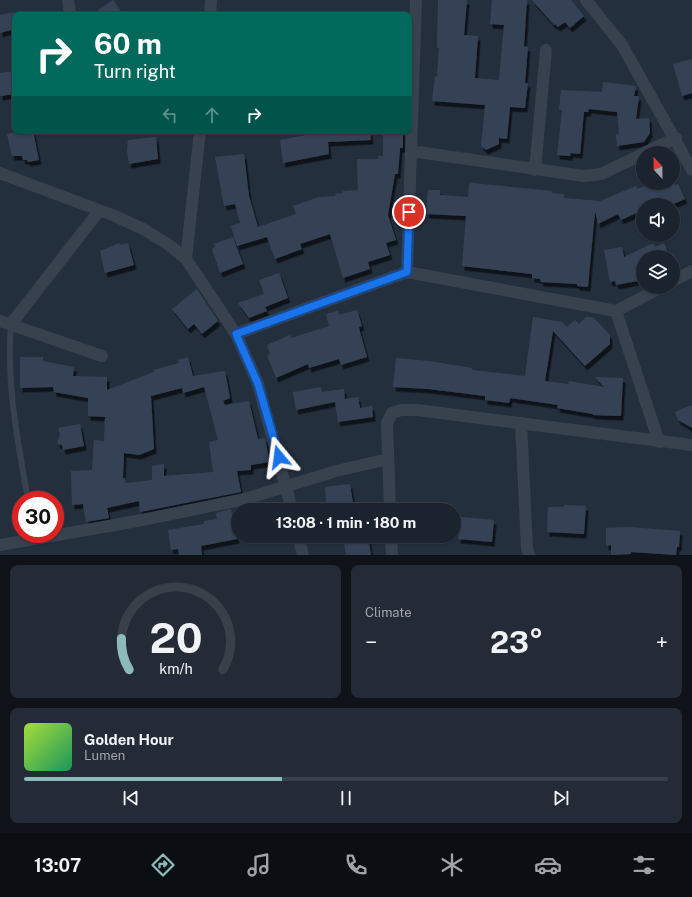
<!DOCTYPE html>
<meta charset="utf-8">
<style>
:root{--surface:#1b232e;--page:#242b36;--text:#f1f3f6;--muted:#a0a4aa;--line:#39404a;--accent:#8bbbb9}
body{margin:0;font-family:"Public Sans",sans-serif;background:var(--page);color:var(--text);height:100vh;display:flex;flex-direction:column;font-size:15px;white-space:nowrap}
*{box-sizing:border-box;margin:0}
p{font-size:13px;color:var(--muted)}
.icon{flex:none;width:22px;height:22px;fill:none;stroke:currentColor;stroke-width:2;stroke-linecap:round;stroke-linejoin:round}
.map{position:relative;height:555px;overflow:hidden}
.details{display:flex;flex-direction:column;gap:10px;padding:10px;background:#0f1319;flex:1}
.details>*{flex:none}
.hud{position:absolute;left:12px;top:12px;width:400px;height:122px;border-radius:8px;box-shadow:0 1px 3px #0004,0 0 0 1px var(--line);background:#00695c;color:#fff;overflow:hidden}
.needle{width:26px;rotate:338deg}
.tools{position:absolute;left:636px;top:146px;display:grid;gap:8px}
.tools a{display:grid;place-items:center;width:44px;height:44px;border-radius:50%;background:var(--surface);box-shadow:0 1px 3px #0004,0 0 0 1px var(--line);font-size:20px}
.speed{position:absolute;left:12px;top:491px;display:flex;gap:8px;font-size:20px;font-weight:700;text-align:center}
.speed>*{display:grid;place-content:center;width:52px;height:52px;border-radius:50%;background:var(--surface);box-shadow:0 1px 3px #0004,0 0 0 1px var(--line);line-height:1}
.speed .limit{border:6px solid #d22;background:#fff;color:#111}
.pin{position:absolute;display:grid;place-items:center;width:34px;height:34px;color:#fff;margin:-17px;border:2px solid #fff;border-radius:50%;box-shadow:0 1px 4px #0007}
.me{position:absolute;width:44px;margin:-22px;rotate:344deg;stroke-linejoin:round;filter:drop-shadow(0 0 3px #0008)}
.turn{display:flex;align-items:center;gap:14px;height:84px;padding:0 16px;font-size:18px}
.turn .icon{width:52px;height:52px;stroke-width:2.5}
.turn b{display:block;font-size:28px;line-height:34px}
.lanes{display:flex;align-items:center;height:38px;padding:0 16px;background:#0003;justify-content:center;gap:20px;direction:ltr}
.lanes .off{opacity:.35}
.big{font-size:30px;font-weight:700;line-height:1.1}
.details .widget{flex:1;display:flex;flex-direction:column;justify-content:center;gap:6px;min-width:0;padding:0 14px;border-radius:8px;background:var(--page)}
.details .dial{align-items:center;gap:0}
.dial svg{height:104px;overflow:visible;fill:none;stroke:var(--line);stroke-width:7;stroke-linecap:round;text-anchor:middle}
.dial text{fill:var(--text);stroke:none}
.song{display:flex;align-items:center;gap:12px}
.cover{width:48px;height:48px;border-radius:6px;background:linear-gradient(135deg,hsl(80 70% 55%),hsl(150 70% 35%))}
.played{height:4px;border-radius:2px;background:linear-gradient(90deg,var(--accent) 40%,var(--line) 40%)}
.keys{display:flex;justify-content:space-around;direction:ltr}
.heat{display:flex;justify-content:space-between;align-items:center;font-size:22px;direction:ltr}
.details .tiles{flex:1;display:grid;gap:10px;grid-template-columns:1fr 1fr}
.widget:last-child{grid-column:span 2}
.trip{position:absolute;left:231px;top:503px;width:230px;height:40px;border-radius:20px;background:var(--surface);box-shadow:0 1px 3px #0004,0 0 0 1px var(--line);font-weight:700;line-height:40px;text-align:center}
.dock{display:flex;height:64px;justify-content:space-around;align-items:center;background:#0b0e12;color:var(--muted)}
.dock .icon{width:28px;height:28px}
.dock .active{color:var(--accent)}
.dock b{font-size:18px;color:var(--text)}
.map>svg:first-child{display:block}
.building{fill:#364354;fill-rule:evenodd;filter:url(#shadow)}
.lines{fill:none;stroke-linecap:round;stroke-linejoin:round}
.lane{stroke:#38414e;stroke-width:6}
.street{stroke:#38414e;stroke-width:12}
.route-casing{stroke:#114b97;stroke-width:10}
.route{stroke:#1a73e8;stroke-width:7}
</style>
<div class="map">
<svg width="692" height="555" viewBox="0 0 692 555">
<defs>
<filter id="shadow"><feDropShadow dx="2.5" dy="4.5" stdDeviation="0" flood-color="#0009"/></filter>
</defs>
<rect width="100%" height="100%" fill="#242f3e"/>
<g class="building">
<polygon points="113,0 124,15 91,15"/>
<polygon points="438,0 467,0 464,35 478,36 475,78 499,80 504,25 490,24 492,0 527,0 524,46 528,47 525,83 528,83 525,108 510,107 507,139 499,138 499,144 486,150 481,146 485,105 432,101 435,76 437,77 439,48 437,48"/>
<polygon points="532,0 571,0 584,16 570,28 565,22 558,27 555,24 554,25"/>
<polygon points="15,12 15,29 0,33 0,15"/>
<polygon points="692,59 692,93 682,96 673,64"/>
<polygon points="15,71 15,94 0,96 0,73"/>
<polygon points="603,82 636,86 634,96 639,96 636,119 649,118 650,133 644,142 617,146 616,134 619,134 617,112 589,109 588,112 584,112 580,154 571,153 570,156 557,155 562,110 559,110 561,90 602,92"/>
<polygon points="20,131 33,131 39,160 28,162 27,160 23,160 22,156 12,156 7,134"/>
<polygon points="328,131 370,131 371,140 328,142 329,154 283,163 280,140"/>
<polygon points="383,131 403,131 403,148 400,148 398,174 395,174 388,215 396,240 386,243 390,255 368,262 370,269 343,278 330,234 300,244 302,249 275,259 267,237 237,246 231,226 240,223 235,204 224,206 215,157 244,154 249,196 258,227 296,214 293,206 319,197 336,196 335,194 343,193 343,191 358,190 357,159 378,159 378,156 383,156"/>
<polygon points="156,137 158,159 129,164 127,150 128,140"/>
<polygon points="472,183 552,191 551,193 564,194 564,198 600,201 636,186 637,189 652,183 675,183 675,185 678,184 685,199 671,205 643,205 643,210 621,220 618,214 598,224 595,211 588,287 577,286 577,284 541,282 540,279 532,278 532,274 462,266 466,216 426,214 428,190 440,190 440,195 468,197 469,184"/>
<polygon points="233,237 243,264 220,273 212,249 215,247 214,244"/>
<polygon points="119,243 120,245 128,243 134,265 105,273 100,251"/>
<polygon points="653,243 655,247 664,243 670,257 643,257 643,280 616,285 615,281 610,282 604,250 622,247 624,257"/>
<polygon points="279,273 288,298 265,307 267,311 249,318 238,303 264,294 259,280"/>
<polygon points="197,289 218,321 202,334 194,324 188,329 172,309"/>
<polygon points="357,310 362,326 359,327 360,332 367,357 341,365 339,359 309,368 308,364 276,378 267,355 270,354 267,345 290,335 291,338 329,326 326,314 338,311 339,315"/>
<polygon points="533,317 562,322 567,327 575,320 579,324 586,317 593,317 610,335 610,344 585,366 553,331 545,381 568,384 569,381 604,387 595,377 623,378 621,416 593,415 593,414 557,408 558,405 510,398 509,403 485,400 485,396 428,389 393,387 396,358 429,361 472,368 472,370 525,376"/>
<path d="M20,357h23v4l31,6 -1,9 34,1v13l47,-18v-2l25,-7 -1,-3 10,-3 5,19 32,-5 5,27 -7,3 2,4 24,-4 9,38 7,-1 5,24 -19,3v5l-14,1 4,21 -101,20 -1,-11 -32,7 2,10 -23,4 -3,-18 -11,1 -1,-34 21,-1 2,-30 10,1 1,-24 -17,-1v-18l-34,-6 -1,-5 -33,1zM204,387l14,53 -9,2 4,30 -49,4v-12l-12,2v14l-26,3 -1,-5h-2l1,-25 15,2 15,-6 -3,-53 31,-8 1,5z"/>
<polygon points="321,387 322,392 344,389 345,399 358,397 360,408 372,406 373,417 338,422 335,402 296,410 293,392"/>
<polygon points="692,405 692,428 678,420 675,412"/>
<polygon points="80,424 84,446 63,450 62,445 57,444 60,434 58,428"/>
<polygon points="350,484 354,510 327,510 325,487"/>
<polygon points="564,505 586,506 584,534 547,532 548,507 564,507"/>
<polygon points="231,509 237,539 201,546 202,555 179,555 178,549 171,550 168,530 204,524 204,521 217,519 216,513"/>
<polygon points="460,517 494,520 492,542 458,539"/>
<polygon points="630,527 680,531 679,547 677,547 676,555 631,552 631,554 611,555 611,545 606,546 606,528"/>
<polygon points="343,536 368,536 371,555 346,555"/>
</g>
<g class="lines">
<path class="lane" d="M11,324c-5,60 7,118 17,176"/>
<g class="street">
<polyline points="68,0 70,15"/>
<polyline points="586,0 622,45 692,170"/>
<polyline points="210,15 211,0"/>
<polyline points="411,151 584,176 601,174 643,154"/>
<polyline points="644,153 676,138"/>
<polyline points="535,170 546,50"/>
<polyline points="0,173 115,216 145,230 169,245 186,259 236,334 258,384 292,510"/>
<polyline points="186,259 200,131"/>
<polyline points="407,272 416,0"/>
<polyline points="673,281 692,271"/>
<polyline points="616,311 662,287"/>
<polyline points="0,321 102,356"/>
<polyline points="11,324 99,211"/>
<polyline points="236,334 407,272 616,311 659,442"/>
<polyline points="521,423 527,548 529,555"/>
<polyline points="390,510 387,423 392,413 401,410 417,410 692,445"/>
<polyline points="298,536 303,555"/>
<polyline points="391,536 392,555"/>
<polyline points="0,545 137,521 245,499 336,471 388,459"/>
</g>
</g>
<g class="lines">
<defs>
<polyline id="route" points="279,457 258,384 236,334 407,272 409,212"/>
</defs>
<use href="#route" class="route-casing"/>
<use href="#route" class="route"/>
</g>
</svg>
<div class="tools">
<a><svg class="needle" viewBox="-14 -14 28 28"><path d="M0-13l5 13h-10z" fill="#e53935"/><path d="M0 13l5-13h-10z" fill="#a0a4aa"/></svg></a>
<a><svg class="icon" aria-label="sound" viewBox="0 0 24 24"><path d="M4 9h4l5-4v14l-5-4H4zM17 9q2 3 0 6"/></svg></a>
<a><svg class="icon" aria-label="layers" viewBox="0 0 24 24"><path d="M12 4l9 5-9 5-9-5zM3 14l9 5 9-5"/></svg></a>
</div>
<div class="speed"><div class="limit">30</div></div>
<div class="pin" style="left:409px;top:212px;background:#d93025"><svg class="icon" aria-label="arrive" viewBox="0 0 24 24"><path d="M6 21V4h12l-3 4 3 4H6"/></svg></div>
<svg class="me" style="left:279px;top:457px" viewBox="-20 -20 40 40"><path d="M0-17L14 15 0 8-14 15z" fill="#1a73e8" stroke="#fff" stroke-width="4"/></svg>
<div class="trip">13:08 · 1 min · 180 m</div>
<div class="hud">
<div class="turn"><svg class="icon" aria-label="right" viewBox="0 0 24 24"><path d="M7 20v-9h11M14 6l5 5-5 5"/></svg><div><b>60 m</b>Turn right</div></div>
<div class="lanes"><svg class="icon off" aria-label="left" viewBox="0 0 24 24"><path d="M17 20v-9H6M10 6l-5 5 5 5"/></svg><svg class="icon off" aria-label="ahead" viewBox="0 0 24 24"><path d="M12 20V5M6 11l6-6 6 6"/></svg><svg class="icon" aria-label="right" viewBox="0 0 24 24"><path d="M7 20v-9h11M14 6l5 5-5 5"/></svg></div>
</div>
</div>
<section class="details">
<div class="tiles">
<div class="widget dial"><svg viewBox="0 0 100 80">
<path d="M14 69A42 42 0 1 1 86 69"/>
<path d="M14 69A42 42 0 0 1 8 45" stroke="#8bbbb9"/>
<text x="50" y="56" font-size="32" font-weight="700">20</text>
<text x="50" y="72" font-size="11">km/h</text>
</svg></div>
<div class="widget"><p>Climate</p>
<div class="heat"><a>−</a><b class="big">23°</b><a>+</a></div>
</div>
<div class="widget">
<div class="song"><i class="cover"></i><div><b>Golden Hour</b><p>Lumen</p></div></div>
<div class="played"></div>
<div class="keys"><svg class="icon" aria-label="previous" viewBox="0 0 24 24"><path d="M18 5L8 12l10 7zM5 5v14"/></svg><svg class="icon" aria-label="pause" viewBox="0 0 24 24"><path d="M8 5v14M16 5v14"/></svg><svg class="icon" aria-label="next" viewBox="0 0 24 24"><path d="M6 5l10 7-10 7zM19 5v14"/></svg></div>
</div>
</div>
</section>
<nav class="dock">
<b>13:07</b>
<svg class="icon active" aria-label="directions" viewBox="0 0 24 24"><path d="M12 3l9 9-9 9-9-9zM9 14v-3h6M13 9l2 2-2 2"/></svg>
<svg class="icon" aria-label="music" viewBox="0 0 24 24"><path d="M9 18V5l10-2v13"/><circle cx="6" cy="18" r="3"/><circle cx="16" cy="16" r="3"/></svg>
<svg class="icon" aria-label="phone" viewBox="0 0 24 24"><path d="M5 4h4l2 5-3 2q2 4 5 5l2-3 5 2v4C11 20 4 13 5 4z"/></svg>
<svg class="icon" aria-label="climate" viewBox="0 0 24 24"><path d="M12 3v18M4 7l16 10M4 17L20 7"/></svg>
<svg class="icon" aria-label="car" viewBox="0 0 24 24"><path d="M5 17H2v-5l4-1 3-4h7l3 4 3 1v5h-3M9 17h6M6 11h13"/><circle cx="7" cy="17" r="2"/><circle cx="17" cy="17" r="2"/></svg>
<svg class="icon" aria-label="filters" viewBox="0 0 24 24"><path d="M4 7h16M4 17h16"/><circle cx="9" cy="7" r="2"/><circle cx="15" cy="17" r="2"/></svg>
</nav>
